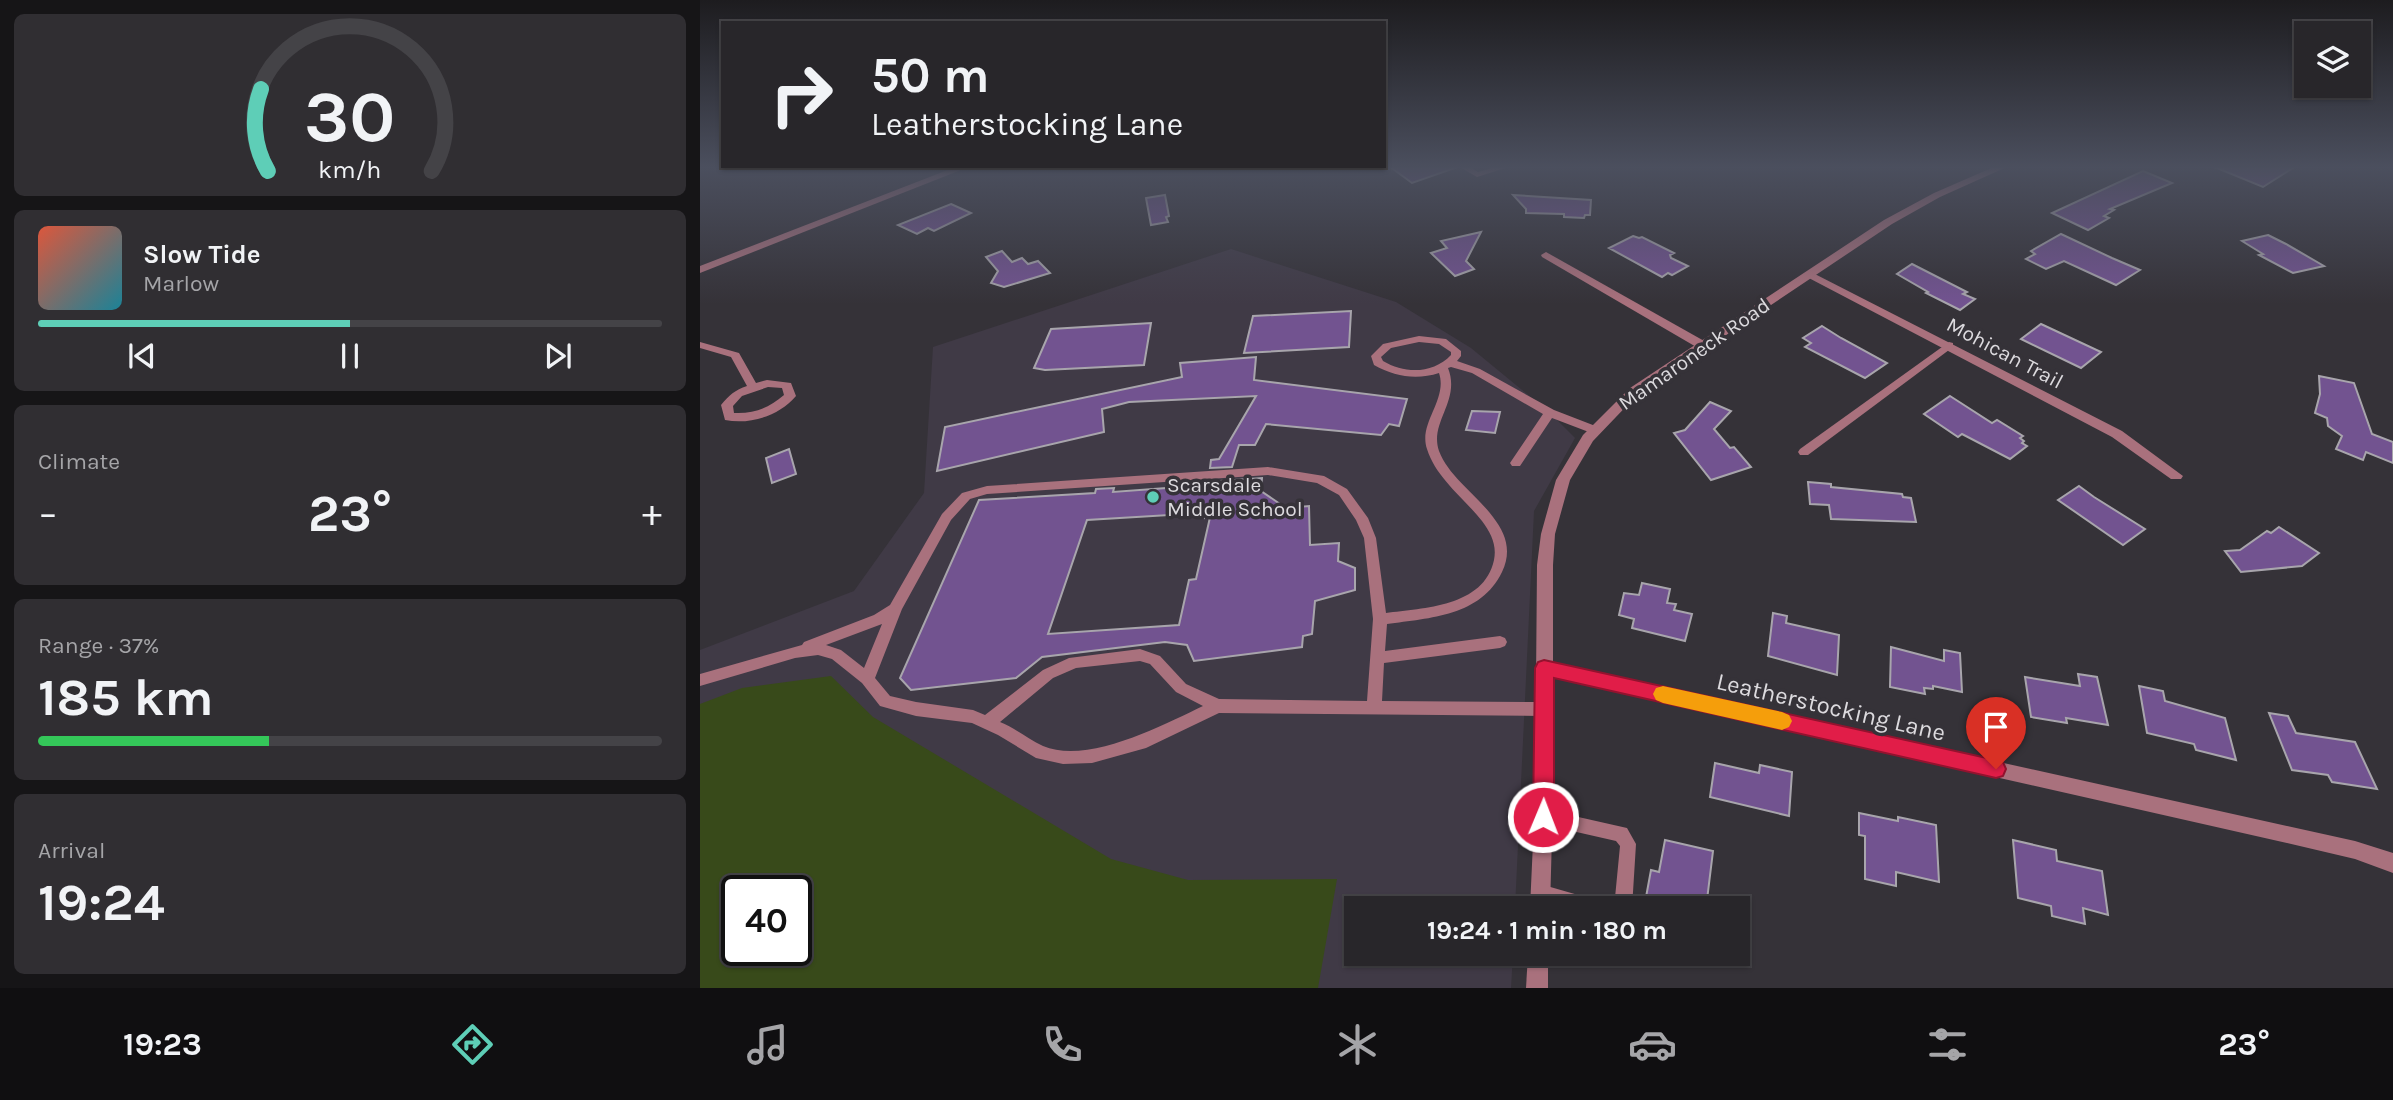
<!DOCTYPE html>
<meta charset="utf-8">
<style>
:root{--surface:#28262a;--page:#302e32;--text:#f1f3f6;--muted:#a5a5a8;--line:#444347;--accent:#5eceb7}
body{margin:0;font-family:Karla,sans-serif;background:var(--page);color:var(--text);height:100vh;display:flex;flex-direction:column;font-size:26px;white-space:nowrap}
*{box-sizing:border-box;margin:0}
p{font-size:23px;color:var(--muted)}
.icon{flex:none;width:38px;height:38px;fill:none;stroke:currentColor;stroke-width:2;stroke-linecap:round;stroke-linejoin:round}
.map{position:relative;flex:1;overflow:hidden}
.side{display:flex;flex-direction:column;gap:14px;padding:14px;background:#161517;width:700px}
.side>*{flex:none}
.top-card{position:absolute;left:21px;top:21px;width:665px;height:147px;border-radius:0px;box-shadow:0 2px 5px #0004,0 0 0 2px var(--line);background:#28262a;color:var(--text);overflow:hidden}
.fabs{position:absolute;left:1594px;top:21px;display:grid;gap:14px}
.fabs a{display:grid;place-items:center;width:77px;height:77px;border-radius:0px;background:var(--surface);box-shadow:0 2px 5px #0004,0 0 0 2px var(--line);font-size:35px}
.speed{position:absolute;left:21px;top:875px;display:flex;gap:14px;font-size:35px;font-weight:700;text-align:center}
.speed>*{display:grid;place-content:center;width:91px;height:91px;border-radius:50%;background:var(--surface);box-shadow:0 2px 5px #0004,0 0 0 2px var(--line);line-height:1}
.speed .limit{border:4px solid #111;border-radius:10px;background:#fff;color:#111}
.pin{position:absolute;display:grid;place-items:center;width:60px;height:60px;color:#fff;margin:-72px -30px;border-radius:50% 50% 50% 0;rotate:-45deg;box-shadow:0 0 7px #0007}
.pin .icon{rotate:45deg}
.me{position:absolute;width:77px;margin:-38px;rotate:1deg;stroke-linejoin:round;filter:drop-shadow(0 0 5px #0008)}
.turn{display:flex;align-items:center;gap:24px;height:147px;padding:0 35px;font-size:32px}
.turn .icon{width:91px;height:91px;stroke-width:2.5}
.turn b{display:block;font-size:49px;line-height:60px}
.big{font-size:52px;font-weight:700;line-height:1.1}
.side .widget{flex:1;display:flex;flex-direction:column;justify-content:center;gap:10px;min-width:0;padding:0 24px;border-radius:10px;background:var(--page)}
.side .dial{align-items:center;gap:0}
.dial svg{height:182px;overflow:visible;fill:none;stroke:var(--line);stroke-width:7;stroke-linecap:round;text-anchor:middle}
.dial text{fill:var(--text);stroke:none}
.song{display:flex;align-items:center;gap:21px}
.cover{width:84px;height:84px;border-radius:10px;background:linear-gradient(135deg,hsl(10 70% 55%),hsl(190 70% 35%))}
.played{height:7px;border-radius:4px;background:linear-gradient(90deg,var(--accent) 50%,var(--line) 50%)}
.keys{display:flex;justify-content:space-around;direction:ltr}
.heat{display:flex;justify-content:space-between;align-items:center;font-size:38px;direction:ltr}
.charge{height:10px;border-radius:5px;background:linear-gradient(90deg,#34c759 37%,var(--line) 0)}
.trip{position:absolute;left:644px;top:896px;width:406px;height:70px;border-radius:0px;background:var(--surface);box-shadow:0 2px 5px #0004,0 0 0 2px var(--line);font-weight:700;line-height:70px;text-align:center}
.tab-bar{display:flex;height:112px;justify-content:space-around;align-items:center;background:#100f11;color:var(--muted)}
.tab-bar .icon{width:49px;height:49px}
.tab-bar .on{color:var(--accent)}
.tab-bar b{font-size:32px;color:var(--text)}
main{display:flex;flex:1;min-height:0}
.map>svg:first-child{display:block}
.built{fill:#403a46;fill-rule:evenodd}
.green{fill:#384a1a;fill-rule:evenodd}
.building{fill:#725390;stroke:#a8a5ac;stroke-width:2;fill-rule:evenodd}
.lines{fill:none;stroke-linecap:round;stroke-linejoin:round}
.service{fill:#a9717d;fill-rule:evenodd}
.minor{fill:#a9717d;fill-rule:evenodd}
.tertiary{fill:#a9717d;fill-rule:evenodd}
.route{fill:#e11d48;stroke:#92132f;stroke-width:2}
.slow{fill:#f59e0b}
.poi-dot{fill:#5eceb7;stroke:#353238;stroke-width:2.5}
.labels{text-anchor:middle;stroke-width:7;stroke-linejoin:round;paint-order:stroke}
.street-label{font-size:21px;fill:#dcdade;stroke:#353238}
.poi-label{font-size:21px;fill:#dcdade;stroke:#353238;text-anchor:start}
.near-street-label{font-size:24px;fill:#dcdade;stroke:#353238}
</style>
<main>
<section class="side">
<div class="widget dial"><svg viewBox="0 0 100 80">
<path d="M14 69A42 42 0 1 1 86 69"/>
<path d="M14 69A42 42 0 0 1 11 33" stroke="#5eceb7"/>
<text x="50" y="56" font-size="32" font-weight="700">30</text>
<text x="50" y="72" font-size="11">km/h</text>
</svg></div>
<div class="widget">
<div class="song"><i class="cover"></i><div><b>Slow Tide</b><p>Marlow</p></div></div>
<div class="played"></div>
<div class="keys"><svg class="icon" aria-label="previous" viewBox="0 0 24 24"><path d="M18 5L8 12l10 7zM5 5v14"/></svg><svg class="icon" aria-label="pause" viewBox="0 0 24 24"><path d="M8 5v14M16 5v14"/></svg><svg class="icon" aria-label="next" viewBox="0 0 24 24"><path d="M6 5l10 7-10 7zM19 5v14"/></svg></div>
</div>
<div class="widget"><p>Climate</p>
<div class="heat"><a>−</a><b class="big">23°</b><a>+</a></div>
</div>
<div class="widget"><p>Range · 37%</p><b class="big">185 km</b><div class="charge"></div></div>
<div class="widget"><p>Arrival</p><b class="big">19:24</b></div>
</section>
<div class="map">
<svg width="1693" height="988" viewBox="0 0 1693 988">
<rect width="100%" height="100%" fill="#353238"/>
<path class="built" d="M531,249l165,53 75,46 79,65 25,25 -41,73 -19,397h-159v46h157l-2,34h-811v-338l154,-59 70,-98 9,-146zM37,891h59v59h-59z"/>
<path class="green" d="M131,676l42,41 238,142 77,21 149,-1 -19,109h-618v-284l42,-16zM37,891h59v59h-59z"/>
<g class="building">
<polygon points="689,166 754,166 755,168 712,183"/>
<polygon points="1512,166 1596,166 1563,187"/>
<polygon points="1443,171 1472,183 1410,209 1414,210 1404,216 1409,218 1388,230 1352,213"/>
<polygon points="465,195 469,216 466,217 468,222 451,225 446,198"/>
<polygon points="813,195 891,200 890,215 885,215 884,218 864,217 864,214 826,213 826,209"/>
<polygon points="251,204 271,213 234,231 228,228 217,234 198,225"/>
<polygon points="781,232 766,261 774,269 755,276 731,253 747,248 741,241"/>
<polygon points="1361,234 1412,258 1440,270 1416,285 1364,261 1346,269 1326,259 1335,254 1331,251"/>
<polygon points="1568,235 1586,244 1624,266 1593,273 1559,255 1563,254 1542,241"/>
<polygon points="933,236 939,238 942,237 974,253 970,255 971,258 988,266 972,275 968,273 962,277 909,248"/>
<polygon points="302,251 312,262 322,258 328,264 338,261 350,273 304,287 291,283 298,271 286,257"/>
<polygon points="1212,264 1267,292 1263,294 1275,299 1260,310 1226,293 1228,292 1197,274"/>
<polygon points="651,311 649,347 544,353 553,316"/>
<polygon points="451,323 444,365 345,370 334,368 351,329"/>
<polygon points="1341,324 1401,352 1381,368 1321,339"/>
<polygon points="1122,326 1141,338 1187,363 1165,378 1105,347 1111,343 1103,338"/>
<polygon points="556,357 554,380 707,399 699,426 689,424 681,435 566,424 555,445 539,445 532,467 510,468 511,460 519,459 556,396 429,402 402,409 404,432 237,471 245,427 482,377 480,363"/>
<polygon points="1619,376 1654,383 1672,434 1693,442 1693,463 1666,452 1663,460 1636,449 1642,436 1628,426 1627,418 1615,413 1620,394"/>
<polygon points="1250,396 1292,423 1297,420 1323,436 1320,438 1324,441 1322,443 1327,446 1310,459 1262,434 1258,437 1224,414"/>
<polygon points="1010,402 1031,411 1014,429 1030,448 1034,447 1051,467 1011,480 974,433 985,430"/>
<polygon points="772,411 800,412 795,433 766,430"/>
<polygon points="89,449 96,474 72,483 66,458"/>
<path d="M562,478l-1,13 25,17 23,-2 1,39 29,-2 -1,18 17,7v22l-40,11 -3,33 -9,2 -1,11 -108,14 -7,-16 -22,-3 -123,15 -26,21 -105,12 -11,-12 79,-178 116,-7 1,-4 18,-1 -1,4 94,-7v-3zM502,513l-1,4 3,1 3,-5h4l-15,66 -7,1 -10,45 -131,9 39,-114z"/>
<polygon points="1108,482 1131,484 1131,487 1202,494 1203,497 1211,498 1216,522 1131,519 1129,505 1110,504"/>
<polygon points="1379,486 1394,497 1445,529 1423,545 1358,500"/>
<polygon points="1579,527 1619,553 1602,566 1541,572 1525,551 1540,550 1567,531 1571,533"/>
<polygon points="942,583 970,589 967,603 976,604 974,610 992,614 985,641 932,628 934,619 919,615 924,593 939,595"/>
<polygon points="1073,613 1087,616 1086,623 1139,635 1137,675 1068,656"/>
<polygon points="1191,647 1244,661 1244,650 1260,653 1262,692 1233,686 1233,689 1224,688 1225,694 1190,687"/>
<polygon points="1378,674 1397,677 1408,725 1366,718 1367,723 1331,717 1325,677 1380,686"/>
<polygon points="1439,686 1463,691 1465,701 1525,718 1536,760 1496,750 1494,744 1447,733"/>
<polygon points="1569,713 1588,716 1596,733 1655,742 1677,789 1632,782 1628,775 1592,770"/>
<polygon points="1015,763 1059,773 1060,765 1092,772 1089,816 1010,797"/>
<polygon points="1159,813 1198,821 1198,817 1236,825 1239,882 1196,872 1196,886 1165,879 1165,836 1159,835"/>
<polygon points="965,840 1013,851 1006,908 944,908 951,870 959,872"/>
<polygon points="1313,840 1356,850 1357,861 1402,871 1408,915 1383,908 1385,924 1352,916 1351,906 1318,898"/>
</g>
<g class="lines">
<g class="service">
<polygon points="758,166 768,166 778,172 799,166 812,166 777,177"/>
<path d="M719,336l27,3 15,12v5l-4,5 23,8 74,41 44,17 2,3 -6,4 -42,-16 -32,48h-8l-2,-3 2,-3 31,-46 -71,-41 -21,-6 -3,1c13,33 -19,54 -9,83 10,26 38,44 54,66 13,17 19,34 9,55 -21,44 -72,46 -115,52l-2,27 115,-15 5,2 2,4 -2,4 -5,2 -116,15 -2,38 162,1 5,2 2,5 -2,5 -5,2 -325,-3 -73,35 -54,15 -29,1 -27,-6 -38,-23 -26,-12 -56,-7 -36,-10 -18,-23 -30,-24 -14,-4 -23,3 -95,28v-12l102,-29 2,-3 70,-27 16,-10 52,-91 20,-21 25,-7 281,-19 56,9 23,13 21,29 8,20 10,75c37,-5 98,-6 108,-53 3,-15 -3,-27 -12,-39 -18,-23 -46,-43 -55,-72 -9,-26 21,-49 12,-76 -22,7 -44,4 -65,-8l-3,-9 12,-12zM719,342l20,2 12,8v3c-18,19 -46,19 -68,6l-2,-4 10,-9zM568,475l49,8 22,12 17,25 8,18 9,81 -6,82 -148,-2 -33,-15 -26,-28 -20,-7 -71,9 -26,12 -58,45 -12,-5 -57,-8 -26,-6 -15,-18 27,-69 49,-89 19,-21 17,-5zM182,624l-18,44 -23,-18 -15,-5zM440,661l10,3 26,28 27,14c-40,19 -115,59 -160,40 -15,-7 -28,-18 -43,-24l53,-44 23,-10z"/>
<path d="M0,342l39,11 17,30 11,-3 24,3 5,13c-17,20 -46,29 -71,24l-4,-15c8,-10 14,-15 26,-19l-16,-29 -31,-9zM68,387l14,1 2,7c-15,13 -30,19 -50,18l-1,-7 9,-10z"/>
<polygon points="1249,342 1253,343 1253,347 1108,455 1100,455 1098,452 1100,449"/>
<polygon points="843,809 927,828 936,844 932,908 914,908 920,846 916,841 837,823 835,817 837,811"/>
<path d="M840,884l52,15 6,3 3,6c-24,1 -45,0 -67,-9l-3,-6 3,-6z"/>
</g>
<g class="minor">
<polygon points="258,166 271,166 0,273 0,266"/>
<polygon points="846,252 1006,342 1008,345 1002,349 998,348 842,257 841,255"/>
<polygon points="1109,271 1422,431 1483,476 1481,479 1471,479 1412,437 1105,276 1104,274"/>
<polygon points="844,661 1655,841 1693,853 1693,873 1655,859 1578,841 844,675 838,673 836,668 838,663"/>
</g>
<g class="tertiary">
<polygon points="1296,166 1309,166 1240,197 1192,224 938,394 893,441 870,480 855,534 853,565 853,799 850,908 830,908 835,799 837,565 841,534 856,480 883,435 930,388 1184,220 1234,193"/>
<polygon points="828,954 848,954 848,988 826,988"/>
</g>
</g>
<linearGradient id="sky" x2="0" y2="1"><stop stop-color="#1d1c1f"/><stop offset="0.55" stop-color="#4b4f5e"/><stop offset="1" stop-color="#4b4f5e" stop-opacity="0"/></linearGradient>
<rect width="1693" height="304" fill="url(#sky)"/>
<polygon class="route" points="844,660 1296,760 1303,762 1306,769 1303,776 1296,778 854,678 854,817 851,824 843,827 836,824 833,817 835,668 838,662"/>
<polygon class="slow" points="963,686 1082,712 1089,715 1092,721 1089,727 1082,730 963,703 956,700 953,694 956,688"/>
<circle class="poi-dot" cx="453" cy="497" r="7"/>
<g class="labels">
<g class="street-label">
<text transform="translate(1305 353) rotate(28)" y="7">Mohican Trail</text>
<text transform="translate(994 354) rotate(-35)" y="7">Mamaroneck Road</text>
</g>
<g class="poi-label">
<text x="467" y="492">Scarsdale<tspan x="467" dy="24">Middle School</tspan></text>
</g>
<g class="near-street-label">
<text transform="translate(1131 707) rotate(13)" y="8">Leatherstocking Lane</text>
</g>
</g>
</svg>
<div class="fabs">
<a><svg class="icon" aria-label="layers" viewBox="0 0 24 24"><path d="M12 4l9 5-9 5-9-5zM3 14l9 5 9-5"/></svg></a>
</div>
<div class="speed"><div class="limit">40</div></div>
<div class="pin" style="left:1296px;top:769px;background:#d93025"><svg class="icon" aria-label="arrive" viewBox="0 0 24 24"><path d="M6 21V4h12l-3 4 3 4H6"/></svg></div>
<svg class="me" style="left:843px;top:817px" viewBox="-20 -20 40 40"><circle r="17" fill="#e11d48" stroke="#fff" stroke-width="3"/><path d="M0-11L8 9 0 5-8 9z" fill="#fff"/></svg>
<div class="trip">19:24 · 1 min · 180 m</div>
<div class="top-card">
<div class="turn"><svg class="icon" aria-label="right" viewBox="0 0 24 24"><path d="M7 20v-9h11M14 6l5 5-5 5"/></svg><div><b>50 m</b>Leatherstocking Lane</div></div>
</div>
</div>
</main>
<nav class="tab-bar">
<b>19:23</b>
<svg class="icon on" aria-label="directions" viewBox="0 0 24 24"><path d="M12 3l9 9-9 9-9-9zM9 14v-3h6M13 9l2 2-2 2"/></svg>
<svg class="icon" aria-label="music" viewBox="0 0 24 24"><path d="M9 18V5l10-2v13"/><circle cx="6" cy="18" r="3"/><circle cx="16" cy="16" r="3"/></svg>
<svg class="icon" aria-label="phone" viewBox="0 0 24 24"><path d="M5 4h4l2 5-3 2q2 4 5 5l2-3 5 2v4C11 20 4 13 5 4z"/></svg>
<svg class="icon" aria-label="climate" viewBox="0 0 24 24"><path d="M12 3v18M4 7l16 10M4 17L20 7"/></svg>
<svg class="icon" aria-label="car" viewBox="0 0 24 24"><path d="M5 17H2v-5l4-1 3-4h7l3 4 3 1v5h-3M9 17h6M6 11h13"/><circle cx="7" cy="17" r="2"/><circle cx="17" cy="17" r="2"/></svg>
<svg class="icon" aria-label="filters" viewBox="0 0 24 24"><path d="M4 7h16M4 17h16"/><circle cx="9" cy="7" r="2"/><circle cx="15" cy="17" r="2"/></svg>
<b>23°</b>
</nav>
